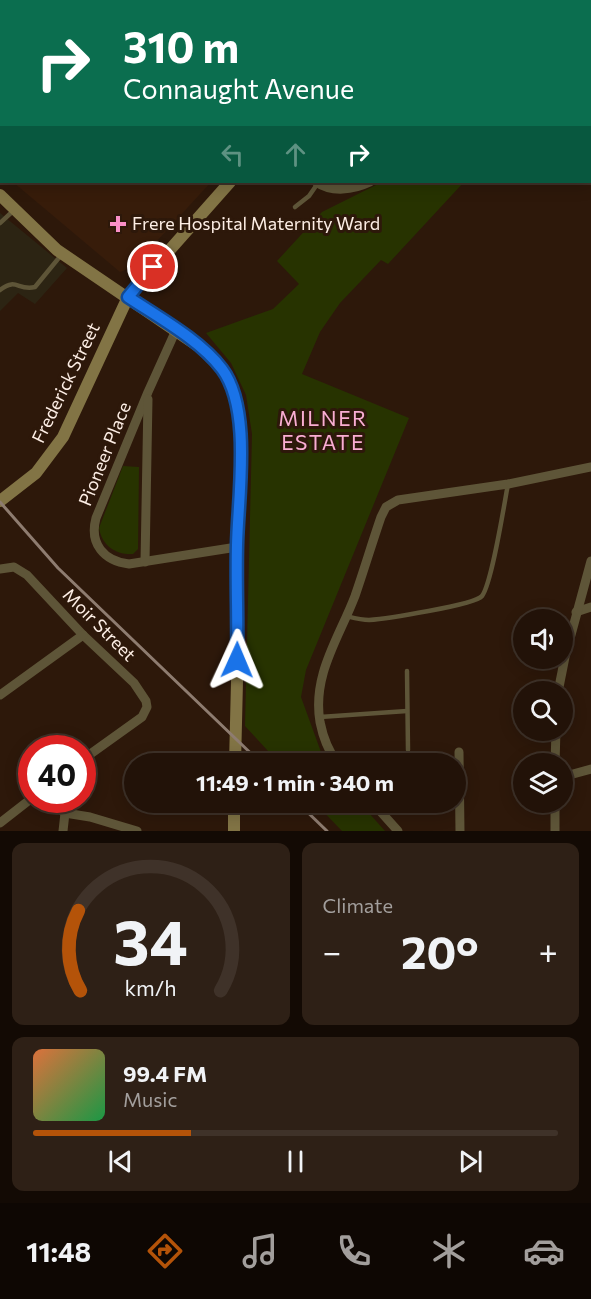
<!DOCTYPE html>
<meta charset="utf-8">
<style>
:root{--surface:#221208;--page:#2e2016;--text:#f1f3f6;--muted:#a29e9c;--line:#3f3229;--accent:#b45309}
body{margin:0;font-family:Commissioner,sans-serif;background:var(--page);color:var(--text);height:100vh;display:flex;flex-direction:column;font-size:22px;white-space:nowrap}
*{box-sizing:border-box;margin:0}
p{font-size:20px;color:var(--muted)}
.icon{flex:none;width:33px;height:33px;fill:none;stroke:currentColor;stroke-width:2;stroke-linecap:round;stroke-linejoin:round}
.map{position:relative;height:831px;overflow:hidden}
.side{display:flex;flex-direction:column;gap:12px;padding:12px;background:#130a04;flex:1}
.side>*{flex:none}
.banner{position:absolute;left:0px;top:0px;width:591px;height:183px;box-shadow:0 3px 15px #0003,0 0 0 2px var(--line);background:#0b6e4f;color:#fff;overflow:hidden}
.fabs{position:absolute;left:513px;top:609px;display:grid;gap:12px}
.fabs a{display:grid;place-items:center;width:60px;height:60px;border-radius:50%;background:var(--surface);box-shadow:0 3px 15px #0003,0 0 0 2px var(--line);font-size:30px}
.speed{position:absolute;left:18px;top:735px;display:flex;gap:12px;font-size:30px;font-weight:700;text-align:center}
.speed>*{display:grid;place-content:center;width:78px;height:78px;border-radius:50%;background:var(--surface);box-shadow:0 3px 15px #0003,0 0 0 2px var(--line);line-height:1}
.speed .limit{border:9px solid #d22;background:#fff;color:#111}
.pin{position:absolute;display:grid;place-items:center;width:51px;height:51px;color:#fff;margin:-26px;border:3px solid #fff;border-radius:50%;box-shadow:0 2px 6px #0007}
.me{position:absolute;width:66px;margin:-33px;rotate:1deg;stroke-linejoin:round;filter:drop-shadow(0 0 4px #0008)}
.turn{display:flex;align-items:center;gap:21px;height:126px;padding:0 24px;font-size:27px}
.turn .icon{width:78px;height:78px;stroke-width:2.5}
.turn b{display:block;font-size:42px;line-height:51px}
.lanes{display:flex;align-items:center;height:57px;padding:0 24px;background:#0003;justify-content:center;gap:30px;direction:ltr}
.lanes .off{opacity:.35}
.big{font-size:45px;font-weight:700;line-height:1.1}
.side .widget{flex:1;display:flex;flex-direction:column;justify-content:center;gap:9px;min-width:0;padding:0 21px;border-radius:12px;background:var(--page)}
.side .dial{align-items:center;gap:0}
.dial svg{height:156px;overflow:visible;fill:none;stroke:var(--line);stroke-width:7;stroke-linecap:round;text-anchor:middle}
.dial text{fill:var(--text);stroke:none}
.song{display:flex;align-items:center;gap:18px}
.cover{width:72px;height:72px;border-radius:9px;background:linear-gradient(135deg,hsl(20 70% 55%),hsl(140 70% 35%))}
.played{height:6px;border-radius:3px;background:linear-gradient(90deg,var(--accent) 30%,var(--line) 30%)}
.keys{display:flex;justify-content:space-around;direction:ltr}
.heat{display:flex;justify-content:space-between;align-items:center;font-size:33px;direction:ltr}
.side .tiles{flex:1;display:grid;gap:12px;grid-template-columns:1fr 1fr}
.widget:last-child{grid-column:span 2}
.trip{position:absolute;left:124px;top:753px;width:342px;height:60px;border-radius:30px;background:var(--surface);box-shadow:0 3px 15px #0003,0 0 0 2px var(--line);font-weight:700;line-height:60px;text-align:center}
.tabs{display:flex;height:96px;justify-content:space-around;align-items:center;background:#0e0703;color:var(--muted)}
.tabs .icon{width:42px;height:42px}
.tabs .selected{color:var(--accent)}
.tabs b{font-size:27px;color:var(--text)}
.map>svg:first-child{display:block}
.built{fill:#371c0a}
.education{fill:#2c2413}
.green{fill:#273300}
.lines{fill:none;stroke-linecap:round;stroke-linejoin:round}
.lane{stroke:#5e5538;stroke-width:4.5}
.street{stroke:#5e5538;stroke-width:9}
.secondary{stroke:#827445;stroke-width:12}
.primary{stroke:#9f8b4e;stroke-width:14}
.rail{stroke:#8e7c70;stroke-width:3}
.route-casing{stroke:#114b97;stroke-width:15}
.route{stroke:#1a73e8;stroke-width:10}
.poi-dot{fill:#fa8fc7;stroke:#2d180a;stroke-width:2}
.labels{text-anchor:middle;stroke-width:6;stroke-linejoin:round;paint-order:stroke}
.poi-label{font-size:18px;fill:#fdeee5;stroke:#2d180a;text-anchor:start}
.street-label{font-size:18px;fill:#fdeee5;stroke:#2d180a}
.quarter-label{font-size:21px;letter-spacing:1.5px;fill:#f9add2;stroke:#2d180a}
</style>
<div class="map">
<svg width="591" height="831" viewBox="0 0 591 831">
<rect width="100%" height="100%" fill="#2d180a"/>
<g class="built">
<polygon points="0,0 262,0 2,2 1,5"/>
<polygon points="13,182 211,182 133,267 120,272"/>
</g>
<polygon class="education" points="0,213 67,268 35,304 18,293 0,311"/>
<g class="green">
<polygon points="382,182 464,182 388,264 381,260 340,303 320,332 302,374 409,418 306,670 301,697 325,763 279,763 245,726 252,434 246,395 231,363 206,333 273,309 299,284 277,261 322,212"/>
<path d="M123,466l16,1 -1,82 -5,5c-17,1 -31,-8 -34,-26z"/>
<polygon points="315,803 360,803 385,831 342,831"/>
</g>
<g class="lines">
<g class="lane">
<polyline points="0,32 2,29"/>
<polyline points="295,207 309,196 318,183"/>
<polyline points="0,223 13,211"/>
<path d="M0,290c17,-13 17,1 35,-3l27,-33"/>
<path d="M346,616c8,2 15,4 23,4 15,-1 106,-15 113,-24 10,-13 22,-91 26,-112"/>
<polyline points="407,671 408,750"/>
<polyline points="320,717 407,711"/>
</g>
<g class="street">
<polyline points="590,17 591,16"/>
<path d="M316,182c16,11 37,8 54,0"/>
<path d="M176,330l-28,62 -52,126c-7,26 8,43 33,46l108,-17"/>
<polyline points="145,562 148,399"/>
<polyline points="0,569 14,567 27,575 83,635 134,683 146,701 147,707 142,717 82,760"/>
<polyline points="576,612 591,607"/>
<polyline points="558,692 565,657 591,561"/>
<polyline points="0,695 83,635"/>
<polyline points="459,752 460,831"/>
<path d="M338,764c-10,-13 -15,-27 -18,-42 -8,-47 19,-84 35,-126 9,-26 17,-53 26,-79l5,-10 12,-7 110,-16 83,-17"/>
<polyline points="555,764 556,730"/>
<polyline points="562,777 591,769"/>
<polyline points="47,800 65,813 90,817 137,831"/>
<polyline points="372,802 398,831"/>
<polyline points="555,802 555,831"/>
<polyline points="0,823 32,798"/>
<polyline points="63,831 65,813"/>
</g>
<g class="secondary">
<polyline points="387,2 388,0"/>
<polyline points="0,195 57,250 201,348 222,369 234,392 239,417 241,456 237,547 238,640 235,764"/>
<polyline points="0,501 36,473 63,437 128,297 230,182"/>
<polyline points="234,802 234,831"/>
</g>
<g class="primary">
<polyline points="320,2 324,0"/>
<polyline points="358,2 362,0"/>
<polyline points="0,22 2,22"/>
<polyline points="0,43 2,43"/>
</g>
<g class="rail">
<polyline points="0,502 58,568 262,764"/>
<polyline points="297,802 327,831"/>
</g>
</g>
<g class="lines">
<defs>
<path id="route" d="M153,267l-25,30c30,20 72,43 94,72 30,40 16,127 15,176 -1,38 1,76 0,115"/>
</defs>
<use href="#route" class="route-casing"/>
<use href="#route" class="route"/>
</g>
<path class="poi-dot" d="M115 215h6v6h6v6h-6v6h-6v-6h-6v-6h6z"/>
<g class="labels">
<g class="poi-label">
<text x="132" y="230">Frere Hospital Maternity Ward</text>
</g>
<g class="street-label">
<text transform="translate(66 383) rotate(-64)" y="6">Frederick Street</text>
<text transform="translate(105 454) rotate(-68)" y="6">Pioneer Place</text>
<text transform="translate(99 625) rotate(45)" y="6">Moir Street</text>
</g>
<g class="quarter-label">
<text x="323" y="426">MILNER<tspan x="323" dy="24">ESTATE</tspan></text>
</g>
</g>
</svg>
<div class="fabs">
<a><svg class="icon" aria-label="sound" viewBox="0 0 24 24"><path d="M4 9h4l5-4v14l-5-4H4zM17 9q2 3 0 6"/></svg></a>
<a><svg class="icon" aria-label="search" viewBox="0 0 24 24"><circle cx="10" cy="10" r="6"/><path d="M15 15l6 6"/></svg></a>
<a><svg class="icon" aria-label="layers" viewBox="0 0 24 24"><path d="M12 4l9 5-9 5-9-5zM3 14l9 5 9-5"/></svg></a>
</div>
<div class="speed"><div class="limit">40</div></div>
<div class="pin" style="left:153px;top:267px;background:#d93025"><svg class="icon" aria-label="arrive" viewBox="0 0 24 24"><path d="M6 21V4h12l-3 4 3 4H6"/></svg></div>
<svg class="me" style="left:237px;top:660px" viewBox="-20 -20 40 40"><path d="M0-17L14 15 0 8-14 15z" fill="#1a73e8" stroke="#fff" stroke-width="4"/></svg>
<div class="trip">11:49 · 1 min · 340 m</div>
<div class="banner">
<div class="turn"><svg class="icon" aria-label="right" viewBox="0 0 24 24"><path d="M7 20v-9h11M14 6l5 5-5 5"/></svg><div><b>310 m</b>Connaught Avenue</div></div>
<div class="lanes"><svg class="icon off" aria-label="left" viewBox="0 0 24 24"><path d="M17 20v-9H6M10 6l-5 5 5 5"/></svg><svg class="icon off" aria-label="ahead" viewBox="0 0 24 24"><path d="M12 20V5M6 11l6-6 6 6"/></svg><svg class="icon" aria-label="right" viewBox="0 0 24 24"><path d="M7 20v-9h11M14 6l5 5-5 5"/></svg></div>
</div>
</div>
<section class="side">
<div class="tiles">
<div class="widget dial"><svg viewBox="0 0 100 80">
<path d="M14 69A42 42 0 1 1 86 69"/>
<path d="M14 69A42 42 0 0 1 13 28" stroke="#b45309"/>
<text x="50" y="56" font-size="32" font-weight="700">34</text>
<text x="50" y="72" font-size="11">km/h</text>
</svg></div>
<div class="widget"><p>Climate</p>
<div class="heat"><a>−</a><b class="big">20°</b><a>+</a></div>
</div>
<div class="widget">
<div class="song"><i class="cover"></i><div><b>99.4 FM</b><p>Music</p></div></div>
<div class="played"></div>
<div class="keys"><svg class="icon" aria-label="previous" viewBox="0 0 24 24"><path d="M18 5L8 12l10 7zM5 5v14"/></svg><svg class="icon" aria-label="pause" viewBox="0 0 24 24"><path d="M8 5v14M16 5v14"/></svg><svg class="icon" aria-label="next" viewBox="0 0 24 24"><path d="M6 5l10 7-10 7zM19 5v14"/></svg></div>
</div>
</div>
</section>
<nav class="tabs">
<b>11:48</b>
<svg class="icon selected" aria-label="directions" viewBox="0 0 24 24"><path d="M12 3l9 9-9 9-9-9zM9 14v-3h6M13 9l2 2-2 2"/></svg>
<svg class="icon" aria-label="music" viewBox="0 0 24 24"><path d="M9 18V5l10-2v13"/><circle cx="6" cy="18" r="3"/><circle cx="16" cy="16" r="3"/></svg>
<svg class="icon" aria-label="phone" viewBox="0 0 24 24"><path d="M5 4h4l2 5-3 2q2 4 5 5l2-3 5 2v4C11 20 4 13 5 4z"/></svg>
<svg class="icon" aria-label="climate" viewBox="0 0 24 24"><path d="M12 3v18M4 7l16 10M4 17L20 7"/></svg>
<svg class="icon" aria-label="car" viewBox="0 0 24 24"><path d="M5 17H2v-5l4-1 3-4h7l3 4 3 1v5h-3M9 17h6M6 11h13"/><circle cx="7" cy="17" r="2"/><circle cx="17" cy="17" r="2"/></svg>
</nav>
